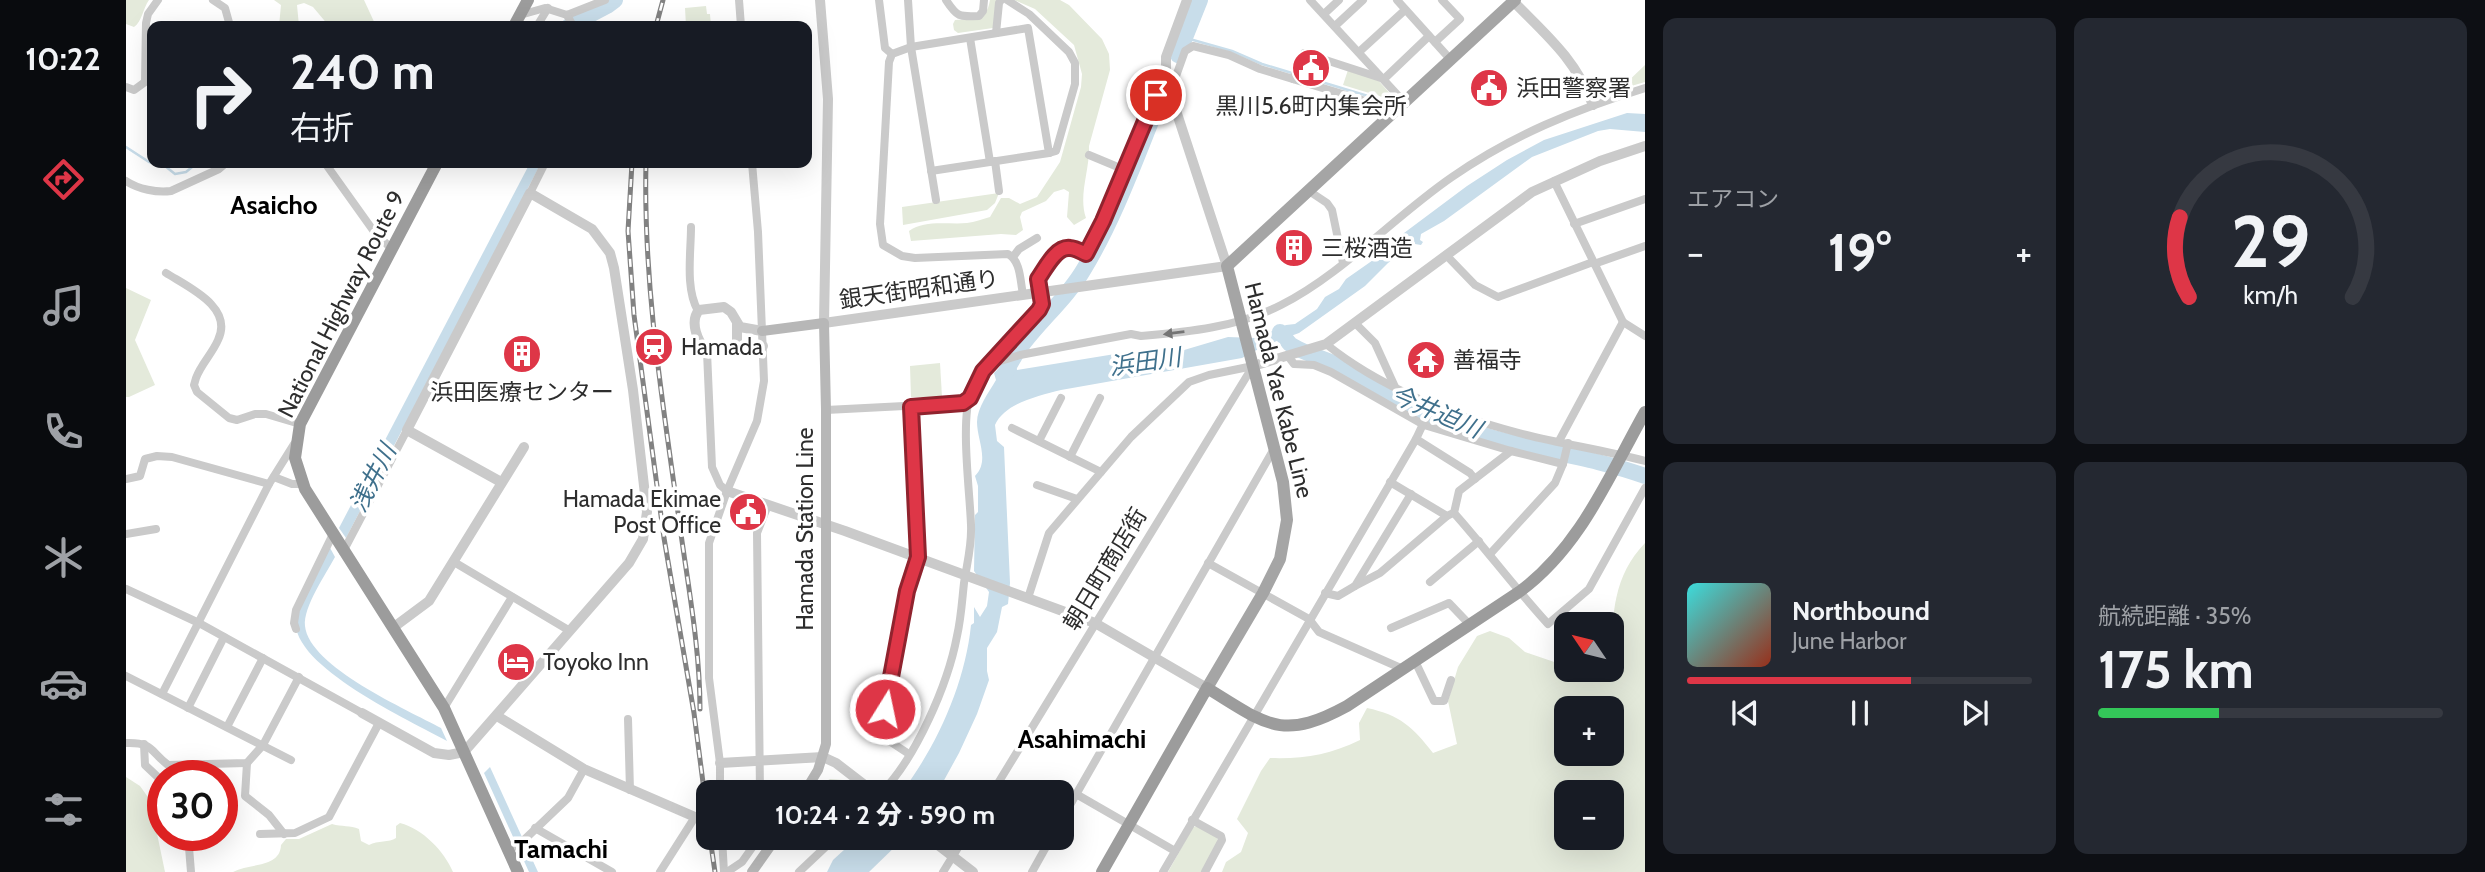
<!DOCTYPE html>
<html lang="ja">
<meta charset="utf-8">
<style>
:root{--surface:#171b24;--page:#242831;--text:#f1f3f6;--muted:#9ea1a6;--line:#363941;--accent:#de3647}
body{margin:0;font-family:Cabin,"Noto Sans JP",sans-serif;background:var(--page);color:var(--text);height:100vh;display:flex;flex-direction:column;font-size:26px;white-space:nowrap}
*{box-sizing:border-box;margin:0}
p{font-size:23px;color:var(--muted)}
.icon{flex:none;width:38px;height:38px;fill:none;stroke:currentColor;stroke-width:2;stroke-linecap:round;stroke-linejoin:round}
.map{position:relative;flex:1;overflow:hidden}
.drawer{display:flex;flex-direction:column;gap:18px;padding:18px;background:#0d0f14;width:840px}
.drawer>*{flex:none}
.hud{position:absolute;left:21px;top:21px;width:665px;height:147px;border-radius:14px;box-shadow:0 7px 28px #0002;background:#171b24;color:var(--text);overflow:hidden}
.needle{width:46px;rotate:305deg}
.fabs{position:absolute;left:1428px;top:612px;display:grid;gap:14px}
.fabs a{display:grid;place-items:center;width:70px;height:70px;border-radius:14px;background:var(--surface);box-shadow:0 7px 28px #0002;font-size:35px}
.speed{position:absolute;left:21px;top:760px;display:flex;gap:14px;font-size:35px;font-weight:700;text-align:center}
.speed>*{display:grid;place-content:center;width:91px;height:91px;border-radius:50%;background:var(--surface);box-shadow:0 7px 28px #0002;line-height:1}
.speed .limit{border:10px solid #d22;background:#fff;color:#111}
.pin{position:absolute;display:grid;place-items:center;width:60px;height:60px;color:#fff;margin:-30px;border:4px solid #fff;border-radius:50%;box-shadow:0 2px 7px #0007}
.me{position:absolute;width:77px;margin:-38px;rotate:10deg;stroke-linejoin:round;filter:drop-shadow(0 0 5px #0008)}
.turn{display:flex;align-items:center;gap:24px;height:147px;padding:0 28px;font-size:32px}
.turn .icon{width:91px;height:91px;stroke-width:2.5}
.turn b{display:block;font-size:49px;line-height:60px}
.big{font-size:52px;font-weight:800;line-height:1.1}
.drawer .widget{flex:1;display:flex;flex-direction:column;justify-content:center;gap:10px;min-width:0;padding:0 24px;border-radius:14px;background:var(--page)}
.drawer .dial{align-items:center;gap:0}
.dial svg{height:182px;overflow:visible;fill:none;stroke:var(--line);stroke-width:7;stroke-linecap:round;text-anchor:middle}
.dial text{fill:var(--text);stroke:none}
.song{display:flex;align-items:center;gap:21px}
.cover{width:84px;height:84px;border-radius:10px;background:linear-gradient(135deg,hsl(180 70% 55%),hsl(10 70% 35%))}
.played{height:7px;border-radius:4px;background:linear-gradient(90deg,var(--accent) 65%,var(--line) 65%)}
.keys{display:flex;justify-content:space-around;direction:ltr}
.heat{display:flex;justify-content:space-between;align-items:center;font-size:38px;direction:ltr}
.charge{height:10px;border-radius:5px;background:linear-gradient(90deg,#34c759 35%,var(--line) 0)}
.drawer .tiles{flex:1;display:grid;gap:18px;grid-template-columns:repeat(2,1fr)}
.trip{position:absolute;left:570px;top:780px;width:378px;height:70px;border-radius:14px;background:var(--surface);box-shadow:0 7px 28px #0002;font-weight:800;line-height:70px;text-align:center}
main{display:flex;flex:1;min-height:0}
.tab-bar{display:flex;flex-direction:column;width:126px;justify-content:space-around;align-items:center;background:#090b0e;color:var(--muted)}
.tab-bar .icon{width:49px;height:49px}
.tab-bar .selected{color:var(--accent)}
.tab-bar b{font-size:32px;color:var(--text)}
.map>svg:first-child{display:block}
.green{fill:#e4eadb;fill-rule:evenodd}
.water{fill:#c8ddea}
.lines{fill:none;stroke-linecap:round;stroke-linejoin:round}
.stream{stroke:#c8ddea;stroke-width:2.5}
.river{stroke:#c8ddea;stroke-width:16}
.minor{stroke:#cacaca;stroke-width:8}
.tertiary{stroke:#cacaca;stroke-width:10}
.secondary{stroke:#b7b7b7;stroke-width:10}
.primary{stroke:#a5a5a5;stroke-width:12}
.trunk{stroke:#9c9c9c;stroke-width:12}
.rail-casing{stroke:#828282;stroke-width:5}
.rail{stroke:#fff;stroke-width:2.5;stroke-dasharray:8;stroke-linecap:butt}
.oneway{fill:#747474}
.route-casing{stroke:#90232e;stroke-width:18}
.route{stroke:#de3647;stroke-width:12}
.labels{text-anchor:middle;stroke-width:7;stroke-linejoin:round;paint-order:stroke}
.poi-label{font-size:23px;fill:#2d2d2d;stroke:#fff;text-anchor:start}
.street-label{font-size:23px;fill:#2d2d2d;stroke:#fff}
.water-label{font-size:24px;font-style:italic;fill:#3f708c;stroke:#fff}
.quarter-label{font-size:26px;font-weight:bold;fill:#000;stroke:#fff}
</style>
<main>
<nav class="tab-bar">
<b>10:22</b>
<svg class="icon selected" aria-label="directions" viewBox="0 0 24 24"><path d="M12 3l9 9-9 9-9-9zM9 14v-3h6M13 9l2 2-2 2"/></svg>
<svg class="icon" aria-label="music" viewBox="0 0 24 24"><path d="M9 18V5l10-2v13"/><circle cx="6" cy="18" r="3"/><circle cx="16" cy="16" r="3"/></svg>
<svg class="icon" aria-label="phone" viewBox="0 0 24 24"><path d="M5 4h4l2 5-3 2q2 4 5 5l2-3 5 2v4C11 20 4 13 5 4z"/></svg>
<svg class="icon" aria-label="climate" viewBox="0 0 24 24"><path d="M12 3v18M4 7l16 10M4 17L20 7"/></svg>
<svg class="icon" aria-label="car" viewBox="0 0 24 24"><path d="M5 17H2v-5l4-1 3-4h7l3 4 3 1v5h-3M9 17h6M6 11h13"/><circle cx="7" cy="17" r="2"/><circle cx="17" cy="17" r="2"/></svg>
<svg class="icon" aria-label="filters" viewBox="0 0 24 24"><path d="M4 7h16M4 17h16"/><circle cx="9" cy="7" r="2"/><circle cx="15" cy="17" r="2"/></svg>
</nav>
<div class="map">
<svg width="1519" height="872" viewBox="0 0 1519 872">
<rect width="100%" height="100%" fill="#fff"/>
<g class="green">
<path d="M0,0h23c-6,8 -7,22 -15,27l-8,-3z"/>
<polygon points="148,0 238,0 250,26 203,26 187,7 178,3 171,5 173,26 153,26 155,5"/>
<path d="M864,0h7l-4,28 -35,5 -4,-3 -1,-6 2,-4c19,-1 31,3 35,-20z"/>
<path d="M888,0h46l9,5 33,34 7,15 1,16 -21,76c1,24 -11,49 -3,72l-12,7 -7,-8 2,-25 -5,-3 -10,3 -8,9 -24,11 -2,5 3,13 -7,5 -15,-1 -90,7 -2,-10c16,-12 40,-6 58,-8 8,-1 15,-4 23,-6l11,-19h8l11,6 17,-7 23,-35 21,-75 1,-13 -8,-29 -39,-36z"/>
<polygon points="580,6 581,14 584,14 585,26 560,26 559,8"/>
<polygon points="1519,65 1519,82 1495,89 1495,88"/>
<polygon points="1222,70 1251,79 1267,97 1266,100 1217,85"/>
<polygon points="1468,75 1484,93 1476,96 1470,93 1463,79"/>
<polygon points="873,193 869,203 861,210 777,225 776,207"/>
<polygon points="0,288 25,300 9,340 29,385 3,397 0,397"/>
<polygon points="814,363 816,397 785,397 784,366"/>
<path d="M1519,543v329h-423l4,-10 15,-10 7,-19 -11,-14 24,-48 9,-13c34,1 59,-3 90,-18l-1,-17 8,-15c33,7 46,19 66,45l24,-9 -9,-43 10,-34 19,-31 13,-5 19,7 16,14 41,14v4h46c0,-46 -2,-91 33,-127zM1440,709h46v45h-46zM1440,793h46v45h-46z"/>
<polygon points="0,777 14,786 24,800 39,872 0,872"/>
<polygon points="704,779 717,780 733,793 688,793 692,786"/>
<path d="M274,823c23,6 44,28 53,49h-220c17,-9 47,-4 48,-27l5,-6h13l33,-15c10,3 18,1 27,5l2,12 8,4c9,-5 20,-2 27,-7v-12z"/>
<polygon points="1071,826 1091,837 1092,841 1076,872 1042,872 1067,827"/>
</g>
<g class="water">
<path d="M1501,113l18,1v18l-35,-3 -12,2 -66,26 -88,64 -23,13 -1,6 3,2 -2,3 -6,-1 -27,19 -23,23 -66,47 -33,12 -24,13 -181,32c-23,6 -56,13 -66,35l2,16 7,6 6,136 -2,21 -6,3 -5,25 -10,16v23l2,9 -12,34 -18,39 -22,40h-36c36,-47 64,-109 70,-168l3,-2v-16l6,10 7,-11 2,-14 -15,-21 1,-56 3,-3v-26l-3,-10c15,-15 2,-36 2,-54 0,-14 12,-30 19,-42l-2,-7 9,-9 12,-6 2,12 141,-23 3,5 13,1 54,-16 27,1 31,-13 9,-1 22,-15 8,-12 14,-8 7,-10 30,-21 20,-19 71,-53 40,-26 37,-20z"/>
<polygon points="404,163 415,163 220,538 213,528"/>
<path d="M203,546l6,11c-9,17 -32,50 -30,69 4,41 103,84 136,102l6,13c-34,-19 -157,-75 -151,-121 2,-16 26,-57 33,-74z"/>
<polygon points="364,767 412,872 403,872 358,773"/>
<polygon points="731,838 778,838 743,872 701,872 707,860"/>
</g>
<g class="lines">
<g class="stream">
<polyline points="1060,38 1106,51 1136,64 1265,103"/>
<polyline points="0,147 23,162 39,166 49,174 60,172 71,163"/>
</g>
<g class="river">
<polyline points="443,26 481,6 489,0"/>
<polyline points="1052,55 1074,0"/>
<path d="M1154,332c4,4 7,9 10,12 13,10 38,15 54,24 38,21 74,44 114,59 61,22 126,27 187,49"/>
<path d="M880,372c18,-40 56,-65 78,-103 32,-53 53,-114 77,-172"/>
</g>
<g class="minor">
<polyline points="87,0 99,8 104,26"/>
<polyline points="613,0 615,26"/>
<polyline points="753,0 759,48 766,54"/>
<polyline points="782,0 785,47 810,200"/>
<path d="M820,0c11,17 13,17 33,16l4,-5 1,-11"/>
<polyline points="881,0 903,14 943,52 949,63 949,84 930,151 923,153"/>
<polyline points="1184,0 1278,102"/>
<polyline points="1271,0 1324,59"/>
<polyline points="1198,14 1213,0"/>
<polyline points="394,15 419,8 441,15 479,0"/>
<polyline points="441,15 447,26"/>
<polyline points="411,26 422,8"/>
<polyline points="1209,26 1237,0"/>
<polyline points="870,33 873,3 875,0"/>
<polyline points="844,38 864,162"/>
<polyline points="1309,42 1334,19 1316,0"/>
<polyline points="1233,52 1279,10"/>
<polyline points="1167,79 1178,53 1258,79 1303,36"/>
<polyline points="0,87 8,90 19,82 20,23 22,14 32,0"/>
<polyline points="1044,93 1059,51 1067,46 1103,55 1134,69 1269,110"/>
<polyline points="963,155 999,170"/>
<polyline points="869,161 873,191"/>
<polyline points="199,163 249,233 266,249"/>
<path d="M805,171l118,-18 -21,-125 -117,19 -19,7 -3,8 -9,162 3,21 19,11 13,2 93,-4c13,7 12,27 15,40"/>
<path d="M0,181c12,8 31,12 45,10l48,-22 7,-6"/>
<polyline points="1428,181 1497,322 1519,336"/>
<polyline points="1183,191 1201,203 1206,210 1217,263"/>
<polyline points="404,193 419,163"/>
<polyline points="1448,224 1519,199"/>
<path d="M565,227c0,26 -6,61 7,84"/>
<polyline points="1320,255 1349,285 1372,297 1467,262"/>
<polyline points="887,257 893,249 911,238"/>
<polyline points="1468,264 1519,246"/>
<path d="M40,273c22,14 68,34 52,67 -6,14 -17,24 -22,38l-2,7 3,7 32,26 8,2 18,-6h11l34,10"/>
<polyline points="1229,323 1249,343 1269,387"/>
<path d="M1200,344c56,45 125,71 193,89 42,11 85,17 126,28"/>
<polyline points="581,352 586,467 594,485 601,491"/>
<polyline points="1162,356 1168,364 1188,365 1205,372 1298,425 1385,451 1437,464"/>
<path d="M868,363l26,-8 111,-21 10,2c47,-4 97,-9 140,-31 60,-30 114,-89 171,-128 61,-42 122,-67 193,-89"/>
<polyline points="700,410 837,403 844,398"/>
<polyline points="886,428 975,472"/>
<polyline points="1290,439 1344,473 1349,479"/>
<polyline points="913,441 935,398"/>
<polyline points="1433,441 1497,322"/>
<path d="M1385,451l-52,40 -5,22c32,36 61,75 94,111l41,-35 56,-101"/>
<polyline points="944,457 974,398"/>
<polyline points="148,477 166,484 176,484"/>
<polyline points="0,479 14,476 19,459 31,456 46,457 143,484"/>
<polyline points="1264,482 1321,516 1325,514"/>
<polyline points="911,485 951,499"/>
<polyline points="0,534 30,529"/>
<polyline points="217,552 281,430"/>
<polyline points="1364,554 1429,483 1437,464 1442,443"/>
<polyline points="328,562 444,631"/>
<polyline points="1082,563 1183,619 1193,632 1277,669"/>
<polyline points="1304,582 1353,541"/>
<polyline points="1229,586 1254,573 1321,516"/>
<polyline points="0,589 73,623 236,713"/>
<polyline points="1199,593 1212,596 1229,586 1285,494"/>
<polyline points="902,598 923,533 1005,437 1063,382 1083,375 1127,366"/>
<polyline points="1265,628 1323,603 1344,625"/>
<polyline points="170,629 168,623 170,610 207,534"/>
<polyline points="1289,661 1308,701 1318,701 1325,680"/>
<polyline points="0,676 165,760"/>
<polyline points="36,694 143,484 168,444"/>
<polyline points="62,708 98,637"/>
<polyline points="318,708 386,597"/>
<polyline points="502,719 504,790"/>
<polyline points="101,727 137,658"/>
<path d="M0,743c27,-1 24,8 42,22l79,-2 16,-18 36,-68"/>
<polyline points="18,744 19,765 37,782"/>
<polyline points="783,754 754,735 781,591 792,557 785,407"/>
<polyline points="121,763 119,796 143,815 158,834"/>
<polyline points="594,793 594,763 583,678 583,543 601,491 631,421 638,381 632,232 626,163"/>
<polyline points="634,793 631,533 642,505"/>
<path d="M755,793c35,-35 67,-109 76,-157 4,-17 5,-35 7,-53 3,-20 8,-37 7,-58 -1,-32 -11,-105 0,-133 10,-25 49,-60 68,-82l3,-6 -4,-25 14,-20 14,-11 20,5 7,-9 73,-171"/>
<polyline points="866,793 1127,366"/>
<polyline points="950,794 1049,851"/>
<polyline points="936,819 1149,447"/>
<polyline points="1066,820 1095,836 1096,840 1079,872"/>
<polyline points="409,828 486,872"/>
<polyline points="134,834 169,833 203,817 253,723"/>
<polyline points="62,835 65,872"/>
<polyline points="596,838 598,872"/>
<polyline points="382,851 399,839 442,798 458,769"/>
<polyline points="534,872 569,817"/>
<polyline points="601,872 616,862 633,838"/>
<polyline points="673,872 709,838"/>
<polyline points="817,872 838,838"/>
<polyline points="906,872 925,838"/>
<polyline points="1037,872 1290,439 1306,405"/>
</g>
<g class="tertiary">
<polyline points="694,0 702,99 698,323 1101,266 1040,80 1040,57 1061,0"/>
<path d="M1386,0c34,35 63,58 81,105"/>
<path d="M636,331l-22,-4 -9,-15 -7,-5 -25,3c-10,12 -1,32 8,42l56,-6"/>
<polyline points="611,349 611,324"/>
<polyline points="1127,366 1200,344 1406,192 1474,161 1519,146"/>
<polyline points="601,491 719,531 969,623 1081,688"/>
<polyline points="268,627 303,601 398,447"/>
<polyline points="236,713 308,753 323,755 338,752 503,563 517,539 521,512 507,390 488,268 484,253 466,229 404,193 281,430 375,482"/>
<polyline points="371,716 458,769 569,817 583,817"/>
<polyline points="594,763 697,757 710,763 749,793"/>
<polyline points="803,838 847,872"/>
</g>
<g class="secondary">
<polyline points="636,331 698,323 700,410 700,744 692,770 678,793"/>
<polyline points="626,872 650,838"/>
</g>
<polyline class="primary" points="1081,688 1137,593 1154,559 1161,520 1157,482 1101,266 1389,0"/>
<g class="trunk">
<polyline points="388,26 402,0"/>
<polyline points="311,163 174,424 169,458 179,489 318,708 392,872"/>
<path d="M976,872l105,-184c59,36 74,54 140,18l172,-114c61,-44 90,-116 126,-180"/>
</g>
<defs>
<g id="rail">
<polyline points="530,26 537,0"/>
<polyline points="506,163 502,231 508,315 538,538 568,713 583,829"/>
<path d="M520,163c-3,125 18,248 35,371 8,57 19,117 19,175"/>
<polyline points="584,838 589,872"/>
</g>
</defs>
<use href="#rail" class="rail-casing"/>
<use href="#rail" class="rail"/>
</g>
<defs><path id="oneway-solid" d="M-6-.8H1V-3.2L6.5 0L1 3.2V.8H-6Z" transform="scale(1.75)"/></defs>
<use class="oneway" href="#oneway-solid" transform="translate(1048 333) rotate(173)"/>
<g class="lines">
<defs>
<path id="route" d="M759,709l22,-118 11,-34 -7,-150 52,-4 7,-5 13,-27 56,-61 3,-6 -4,-25c7,-10 18,-33 32,-31 5,0 12,4 16,6l17,-33 53,-126"/>
</defs>
<use href="#route" class="route-casing"/>
<use href="#route" class="route"/>
</g>
<defs>
<symbol id="civic-disc" viewBox="-11 -11 22 22"><circle r="9.5" fill="#de3647" stroke="#fff"/><path d="M-.6-6.5H3V-4.5H.6V-3L4-1V1h2V6H-6V1h2V-1L-.6-3ZM-1.2 2.5V6h2.4V2.5Z" fill="#fff"/></symbol>
<symbol id="building-disc" viewBox="-11 -11 22 22"><circle r="9.5" fill="#de3647" stroke="#fff"/><path d="M-4-6H4V6H1V3H-1V6H-4ZM-2.5-4.3h1.7v1.8h-1.7ZM.8-4.3h1.7v1.8H.8ZM-2.5-1h1.7V.8h-1.7ZM.8-1h1.7V.8H.8Z" fill="#fff"/></symbol>
<symbol id="station-disc" viewBox="-11 -11 22 22"><circle r="9.5" fill="#de3647" stroke="#fff"/><path d="M-3-6H3Q5-6 5-4V2Q5 4 3 4L4.5 6H3L1.5 4h-3L-3 6H-4.5L-3 4Q-5 4-5 2V-4Q-5-6-3-6ZM-3.5-4v3h7v-3ZM-3.5 1v1.5H-2V1ZM2 1v1.5H3.5V1Z" fill="#fff"/></symbol>
<symbol id="temple-disc" viewBox="-11 -11 22 22"><circle r="9.5" fill="#de3647" stroke="#fff"/><path d="M0-6L5-2H3V0L6.5 2.5H4V6H1.5V3h-3V6H-4V2.5H-6.5L-3 0V-2H-5Z" fill="#fff"/></symbol>
<symbol id="hotel-disc" viewBox="-11 -11 22 22"><circle r="9.5" fill="#de3647" stroke="#fff"/><path d="M-6-4.5h1.5V1H6V5H4.5V3h-9V5H-6ZM-4 0a1.8 1.8 0 1 1 3.6 0ZM.5 0V-2.5h3Q6-2.5 6 0Z" fill="#fff"/></symbol>
</defs>
<g fill-rule="evenodd">
<use href="#civic-disc" x="1163" y="46" width="44" height="44"/>
<use href="#civic-disc" x="1341" y="66" width="44" height="44"/>
<use href="#building-disc" x="1146" y="226" width="44" height="44"/>
<use href="#station-disc" x="506" y="325" width="44" height="44"/>
<use href="#building-disc" x="374" y="332" width="44" height="44"/>
<use href="#temple-disc" x="1278" y="338" width="44" height="44"/>
<use href="#civic-disc" x="600" y="490" width="44" height="44"/>
<use href="#hotel-disc" x="368" y="640" width="44" height="44"/>
</g>
<g class="labels">
<g class="poi-label">
<text x="1390" y="96">浜田警察署</text>
<text x="1185" y="114" text-anchor="middle">黒川5.6町内集会所</text>
<text x="1195" y="256">三桜酒造</text>
<text x="555" y="355">Hamada</text>
<text x="1327" y="368">善福寺</text>
<text x="396" y="400" text-anchor="middle">浜田医療センター</text>
<text x="595" y="507" text-anchor="end">Hamada Ekimae<tspan x="595" dy="26">Post Office</tspan></text>
<text x="417" y="670">Toyoko Inn</text>
</g>
<g class="street-label">
<text transform="translate(793 289) rotate(-8)" y="8">銀天街昭和通り</text>
<text transform="translate(215 304) rotate(-63)" y="8">National Highway Route 9</text>
<text transform="translate(1153 390) rotate(76)" y="8">Hamada Yae Kabe Line</text>
<text transform="translate(679 529) rotate(-90)" y="8">Hamada Station Line</text>
<text transform="translate(979 569) rotate(-59)" y="8">朝日町商店街</text>
</g>
<g class="water-label">
<text transform="translate(1019 362) rotate(-8)" y="8">浜田川</text>
<text transform="translate(1310 412) rotate(23)" y="8">今井迫川</text>
<text transform="translate(247 478) rotate(-63)" y="8">浅井川</text>
</g>
<g class="quarter-label">
<text x="148" y="214">Asaicho</text>
<text x="956" y="748">Asahimachi</text>
<text x="435" y="858">Tamachi</text>
</g>
</g>
</svg>
<div class="fabs">
<a><svg class="needle" viewBox="-14 -14 28 28"><path d="M0-13l5 13h-10z" fill="#e53935"/><path d="M0 13l5-13h-10z" fill="#9ea1a6"/></svg></a>
<a>+</a>
<a>−</a>
</div>
<div class="speed"><div class="limit">30</div></div>
<div class="pin" style="left:1030px;top:95px;background:#d93025"><svg class="icon" aria-label="arrive" viewBox="0 0 24 24"><path d="M6 21V4h12l-3 4 3 4H6"/></svg></div>
<svg class="me" style="left:759px;top:709px" viewBox="-20 -20 40 40"><circle r="17" fill="#de3647" stroke="#fff" stroke-width="3"/><path d="M0-11L8 9 0 5-8 9z" fill="#fff"/></svg>
<div class="trip">10:24 · 2 分 · 590 m</div>
<div class="hud">
<div class="turn"><svg class="icon" aria-label="right" viewBox="0 0 24 24"><path d="M7 20v-9h11M14 6l5 5-5 5"/></svg><div><b>240 m</b>右折</div></div>
</div>
</div>
<section class="drawer">
<div class="tiles">
<div class="widget"><p>エアコン</p>
<div class="heat"><a>−</a><b class="big">19°</b><a>+</a></div>
</div>
<div class="widget dial"><svg viewBox="0 0 100 80">
<path d="M14 69A42 42 0 1 1 86 69"/>
<path d="M14 69A42 42 0 0 1 10 34" stroke="#de3647"/>
<text x="50" y="56" font-size="32" font-weight="700">29</text>
<text x="50" y="72" font-size="11">km/h</text>
</svg></div>
<div class="widget">
<div class="song"><i class="cover"></i><div><b>Northbound</b><p>June Harbor</p></div></div>
<div class="played"></div>
<div class="keys"><svg class="icon" aria-label="previous" viewBox="0 0 24 24"><path d="M18 5L8 12l10 7zM5 5v14"/></svg><svg class="icon" aria-label="pause" viewBox="0 0 24 24"><path d="M8 5v14M16 5v14"/></svg><svg class="icon" aria-label="next" viewBox="0 0 24 24"><path d="M6 5l10 7-10 7zM19 5v14"/></svg></div>
</div>
<div class="widget"><p>航続距離 · 35%</p><b class="big">175 km</b><div class="charge"></div></div>
</div>
</section>
</main>
